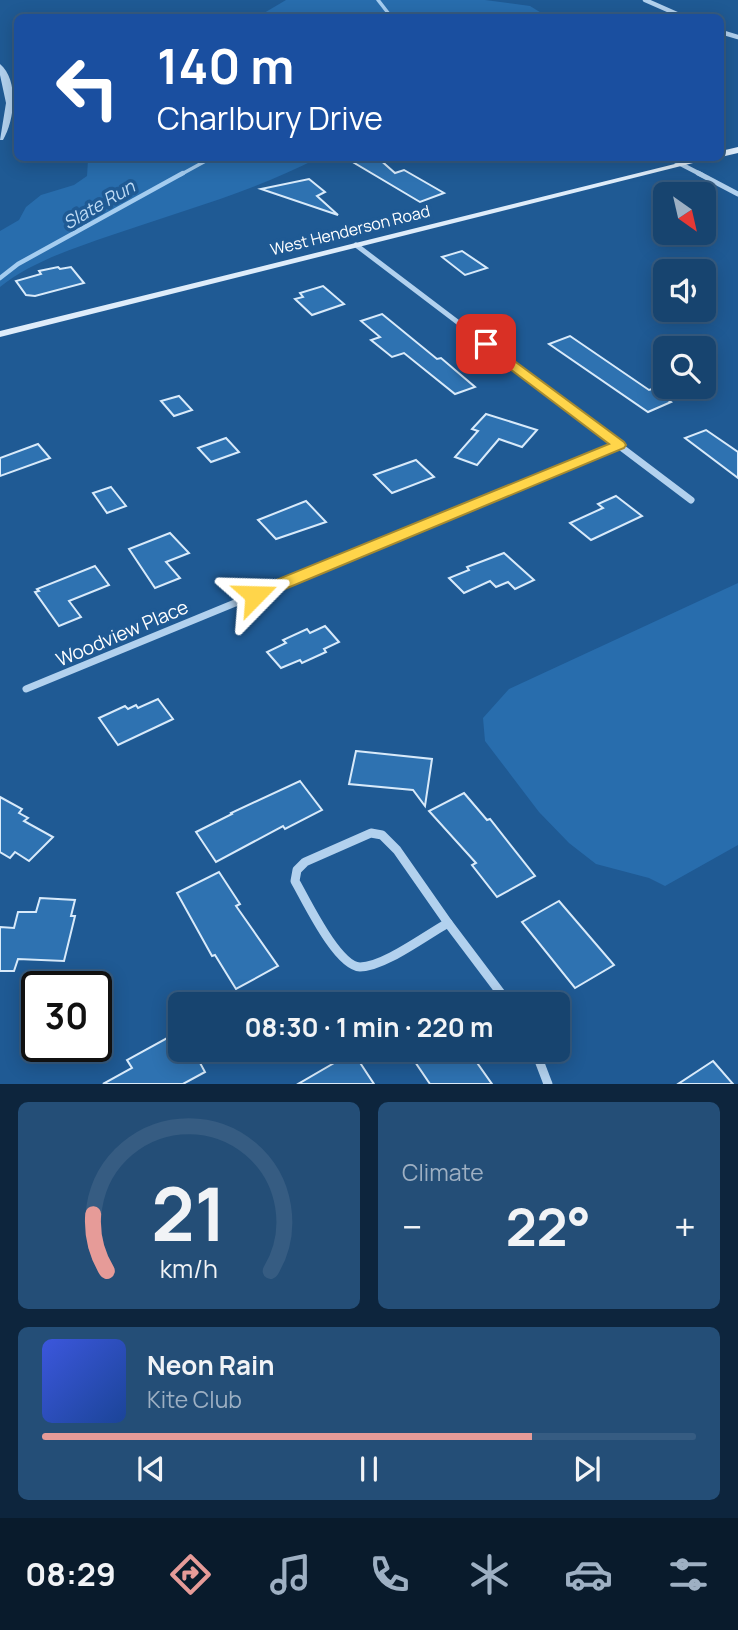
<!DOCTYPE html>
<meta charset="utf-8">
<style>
:root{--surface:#17446f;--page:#244e77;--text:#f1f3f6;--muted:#9eb0c3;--line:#365c82;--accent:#e69b98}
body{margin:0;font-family:Manrope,sans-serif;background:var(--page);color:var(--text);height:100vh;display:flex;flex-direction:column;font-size:26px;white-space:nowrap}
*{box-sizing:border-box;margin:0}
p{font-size:23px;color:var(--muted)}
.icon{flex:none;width:38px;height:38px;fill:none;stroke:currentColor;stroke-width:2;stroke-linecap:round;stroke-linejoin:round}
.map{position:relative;height:1084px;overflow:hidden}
.drawer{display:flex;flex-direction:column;gap:18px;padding:18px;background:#0d253d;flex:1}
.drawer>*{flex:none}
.top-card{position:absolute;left:14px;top:14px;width:710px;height:147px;border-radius:10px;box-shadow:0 4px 18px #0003,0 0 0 2px var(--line);background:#1a4fa0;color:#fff;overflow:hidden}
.needle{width:46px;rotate:146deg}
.controls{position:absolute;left:653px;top:182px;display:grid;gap:14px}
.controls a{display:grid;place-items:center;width:63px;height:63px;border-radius:10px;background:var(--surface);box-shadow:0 4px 18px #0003,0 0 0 2px var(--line);font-size:35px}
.speed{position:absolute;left:21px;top:971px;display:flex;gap:14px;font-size:35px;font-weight:700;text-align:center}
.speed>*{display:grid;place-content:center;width:91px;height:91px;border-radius:50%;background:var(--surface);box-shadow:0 4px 18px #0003,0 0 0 2px var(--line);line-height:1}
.speed .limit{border:4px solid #111;border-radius:10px;background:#fff;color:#111}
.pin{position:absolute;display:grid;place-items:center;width:60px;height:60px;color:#fff;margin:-30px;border-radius:14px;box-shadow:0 4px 10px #0006}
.me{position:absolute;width:77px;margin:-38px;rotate:68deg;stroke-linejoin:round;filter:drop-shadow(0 0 5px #0008)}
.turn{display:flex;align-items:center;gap:24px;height:147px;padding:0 28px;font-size:32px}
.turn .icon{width:91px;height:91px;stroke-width:2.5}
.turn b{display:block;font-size:49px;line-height:60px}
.big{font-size:52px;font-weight:700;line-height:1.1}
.drawer .card{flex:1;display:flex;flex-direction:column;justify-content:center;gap:10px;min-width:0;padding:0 24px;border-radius:10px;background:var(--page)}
.drawer .dial{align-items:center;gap:0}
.dial svg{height:182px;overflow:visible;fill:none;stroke:var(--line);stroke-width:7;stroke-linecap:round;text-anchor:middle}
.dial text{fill:var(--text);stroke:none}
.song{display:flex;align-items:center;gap:21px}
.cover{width:84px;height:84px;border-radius:10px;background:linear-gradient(135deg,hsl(230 70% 55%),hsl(220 70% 35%))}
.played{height:7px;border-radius:4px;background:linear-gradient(90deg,var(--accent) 75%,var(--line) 75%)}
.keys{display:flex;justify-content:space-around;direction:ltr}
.heat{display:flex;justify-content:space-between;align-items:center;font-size:38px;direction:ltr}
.drawer .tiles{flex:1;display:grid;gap:18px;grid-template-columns:1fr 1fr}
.card:last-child{grid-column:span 2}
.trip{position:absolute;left:168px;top:992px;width:402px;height:70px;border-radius:10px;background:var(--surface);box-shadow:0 4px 18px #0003,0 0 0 2px var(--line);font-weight:700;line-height:70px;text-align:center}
.tabs{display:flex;height:112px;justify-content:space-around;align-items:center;background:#091b2c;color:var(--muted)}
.tabs .icon{width:49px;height:49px}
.tabs .on{color:var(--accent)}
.tabs b{font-size:32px;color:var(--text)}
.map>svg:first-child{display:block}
.green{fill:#286dad}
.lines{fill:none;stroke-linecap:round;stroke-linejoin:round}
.stream-far1{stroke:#a5cdf0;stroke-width:3.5}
.stream{stroke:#a5cdf0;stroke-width:4.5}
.building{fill:#2e72b1;stroke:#d8eafa;stroke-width:2}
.minor-far3{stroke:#b2d1ee;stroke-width:4.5}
.minor-far2{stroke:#b2d1ee;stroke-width:5}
.minor-far1{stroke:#b2d1ee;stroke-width:7}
.minor{stroke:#b2d1ee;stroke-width:9}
.tertiary{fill:#b2d1ee;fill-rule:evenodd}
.secondary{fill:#deecfa;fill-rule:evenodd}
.route{fill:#ffd54a;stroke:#a68a30;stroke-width:2}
.labels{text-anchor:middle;stroke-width:7;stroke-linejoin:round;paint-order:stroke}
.far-street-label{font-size:16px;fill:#fff;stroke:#1f5a94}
.far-water-label{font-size:18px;font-style:italic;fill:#bedbf5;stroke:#1f5a94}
.street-label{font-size:19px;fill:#fff;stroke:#1f5a94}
</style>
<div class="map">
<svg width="738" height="1084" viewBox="0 0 738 1084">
<rect width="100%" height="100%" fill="#1f5a94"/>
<g class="green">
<polygon points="286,0 485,0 530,6 548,17 268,18 264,13"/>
<path d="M103,158h215c-66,34 -137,53 -206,77 -38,13 -81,27 -112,52v-56l19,-11 7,-13 15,-12 33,-10 13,-9 1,-16z"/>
<polygon points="738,583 738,845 665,886 649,878 596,864 569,843 539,812 485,741 483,718 509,689"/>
</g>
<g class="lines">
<g class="stream-far1">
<polyline points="378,0 392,18"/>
<polyline points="180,175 211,158"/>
</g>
<polyline class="stream" points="0,278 18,264 183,173"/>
</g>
<g class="building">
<polygon points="346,158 378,158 395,173 404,170 444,193 420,202"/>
<polygon points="309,179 325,192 317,196 338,215 261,189"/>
<polygon points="462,251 487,268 465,275 442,257"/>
<polygon points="58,267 60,269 71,267 84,283 35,296 26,295 16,281 41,274 39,271"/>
<polygon points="323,286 344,304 312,315 295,299 303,297 300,293"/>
<polygon points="382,314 437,359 441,358 475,387 455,394 404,353 392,357 371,340 380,337 361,321"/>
<polygon points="570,336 649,390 652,389 671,402 648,412 549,344"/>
<polygon points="179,396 192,410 174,416 161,401"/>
<polygon points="486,414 537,430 522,447 499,439 477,465 455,457 478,431 472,429"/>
<polygon points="706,430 738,452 738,478 685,438"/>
<polygon points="226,438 239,452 211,462 198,448"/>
<polygon points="38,444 50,458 0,476 0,458"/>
<polygon points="416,460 434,477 392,493 374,475"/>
<polygon points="111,487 126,506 107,513 93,493"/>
<polygon points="616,496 642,516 591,540 570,523 603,508 598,504"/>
<polygon points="306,501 326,522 276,539 258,520"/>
<polygon points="170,533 189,553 166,562 180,578 155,588 129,549"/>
<polygon points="504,553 534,580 515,589 508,582 496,587 490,581 464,593 449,578 469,570 467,567"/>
<polygon points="95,566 109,585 69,601 81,617 59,626 35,592 39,591 37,589"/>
<polygon points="325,626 339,642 324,649 326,652 302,663 300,660 281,668 267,652 286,643 283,640 307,629 310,633"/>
<polygon points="158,699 173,719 118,745 99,718 125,706 128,709 136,705 138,708"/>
<polygon points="356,751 432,759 425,806 413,790 349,784"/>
<polygon points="300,781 322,810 285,829 283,826 216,862 196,832 232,814 231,813"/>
<polygon points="464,793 487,820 490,819 535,876 497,897 472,865 476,863 429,811"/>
<polygon points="0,797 22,809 19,813 28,818 24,821 53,837 29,861 15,852 10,858 0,852"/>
<polygon points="219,872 240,904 236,906 278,966 236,989 215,955 212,956 177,893"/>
<polygon points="40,898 75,900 71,916 75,916 64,961 18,959 14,971 0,971 0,927 14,928 18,912 36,912"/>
<polygon points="559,901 614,965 575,988 522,922"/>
<polygon points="180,1031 180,1050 193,1050 205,1072 183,1084 103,1084 132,1068 127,1060"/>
<polygon points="407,1050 468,1050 492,1084 430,1084"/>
<polygon points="353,1052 374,1084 298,1084"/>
<polygon points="713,1061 733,1084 678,1084"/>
</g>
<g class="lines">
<g class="minor-far3">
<polyline points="645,0 686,18"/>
<polyline points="721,32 738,37"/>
<polyline points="669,158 702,175"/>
</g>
<g class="minor-far2">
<polyline points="698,173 738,194"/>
<polyline points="356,245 563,402"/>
</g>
<g class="minor-far1">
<polyline points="560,401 691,500"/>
<polyline points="26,689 619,445"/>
</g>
<g class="minor">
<path d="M371,833l11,2 15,15 51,73c-22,12 -64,44 -88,44 -23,-1 -54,-67 -65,-86l2,-11 8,-8z"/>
<polyline points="448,923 509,1004"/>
<polyline points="535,1050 548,1084"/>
</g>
<path class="tertiary" d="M0,64c19,16 15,56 3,76h-3l6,-37 -6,-28z"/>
<g class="secondary">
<polygon points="738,147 738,153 721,157 721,151"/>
<polygon points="699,158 713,158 0,337 0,331"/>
</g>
</g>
<polygon class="route" points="486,340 624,442 626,445 624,448 261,599 249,599 246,595 249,591 609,444 481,347 479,344"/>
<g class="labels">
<g class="far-street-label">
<text transform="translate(350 230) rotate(-14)" y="6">West Henderson Road</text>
</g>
<g class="far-water-label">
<text transform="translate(99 205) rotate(-30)" y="6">Slate Run</text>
</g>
<g class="street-label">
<text transform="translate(122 633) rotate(-23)" y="7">Woodview Place</text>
</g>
</g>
</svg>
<div class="controls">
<a><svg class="needle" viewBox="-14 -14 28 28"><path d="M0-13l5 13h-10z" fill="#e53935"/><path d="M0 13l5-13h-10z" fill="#9eb0c3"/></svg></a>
<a><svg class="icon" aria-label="sound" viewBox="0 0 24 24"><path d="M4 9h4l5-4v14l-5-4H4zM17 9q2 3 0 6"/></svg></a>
<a><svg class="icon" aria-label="search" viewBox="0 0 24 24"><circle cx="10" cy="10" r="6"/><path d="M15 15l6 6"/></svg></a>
</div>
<div class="speed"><div class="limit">30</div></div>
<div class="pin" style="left:486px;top:344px;background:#d93025"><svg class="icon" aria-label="arrive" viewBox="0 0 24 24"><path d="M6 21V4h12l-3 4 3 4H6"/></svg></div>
<svg class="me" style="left:255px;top:595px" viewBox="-20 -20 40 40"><path d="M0-17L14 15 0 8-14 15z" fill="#ffd54a" stroke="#fff" stroke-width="4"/></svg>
<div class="trip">08:30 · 1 min · 220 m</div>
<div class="top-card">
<div class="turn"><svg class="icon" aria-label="left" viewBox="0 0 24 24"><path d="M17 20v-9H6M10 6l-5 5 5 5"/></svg><div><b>140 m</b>Charlbury Drive</div></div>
</div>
</div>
<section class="drawer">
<div class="tiles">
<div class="card dial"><svg viewBox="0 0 100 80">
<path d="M14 69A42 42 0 1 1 86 69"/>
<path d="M14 69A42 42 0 0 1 8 44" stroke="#e69b98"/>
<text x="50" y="56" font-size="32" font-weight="700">21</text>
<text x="50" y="72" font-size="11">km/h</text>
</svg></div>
<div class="card"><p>Climate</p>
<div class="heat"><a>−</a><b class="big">22°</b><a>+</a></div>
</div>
<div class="card">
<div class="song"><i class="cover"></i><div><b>Neon Rain</b><p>Kite Club</p></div></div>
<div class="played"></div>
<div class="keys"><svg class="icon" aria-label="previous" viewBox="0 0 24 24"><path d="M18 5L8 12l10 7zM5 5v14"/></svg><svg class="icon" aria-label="pause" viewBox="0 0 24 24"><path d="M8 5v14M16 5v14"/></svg><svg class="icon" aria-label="next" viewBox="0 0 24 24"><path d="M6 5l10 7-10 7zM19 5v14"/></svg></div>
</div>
</div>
</section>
<nav class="tabs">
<b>08:29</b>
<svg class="icon on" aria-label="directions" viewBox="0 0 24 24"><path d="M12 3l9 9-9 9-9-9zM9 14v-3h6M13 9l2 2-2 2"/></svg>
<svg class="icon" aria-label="music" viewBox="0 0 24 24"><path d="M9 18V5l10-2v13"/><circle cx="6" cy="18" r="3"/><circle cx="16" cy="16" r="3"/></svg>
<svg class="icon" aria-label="phone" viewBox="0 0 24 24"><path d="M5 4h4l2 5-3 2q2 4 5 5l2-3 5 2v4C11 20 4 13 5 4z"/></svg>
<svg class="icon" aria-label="climate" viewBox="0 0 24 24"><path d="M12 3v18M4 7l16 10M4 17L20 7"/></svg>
<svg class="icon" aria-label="car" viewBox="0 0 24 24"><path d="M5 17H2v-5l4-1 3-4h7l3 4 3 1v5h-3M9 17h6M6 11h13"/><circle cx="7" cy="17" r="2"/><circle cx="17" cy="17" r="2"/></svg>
<svg class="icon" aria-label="filters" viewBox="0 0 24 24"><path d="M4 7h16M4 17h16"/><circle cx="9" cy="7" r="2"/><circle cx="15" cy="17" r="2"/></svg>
</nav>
